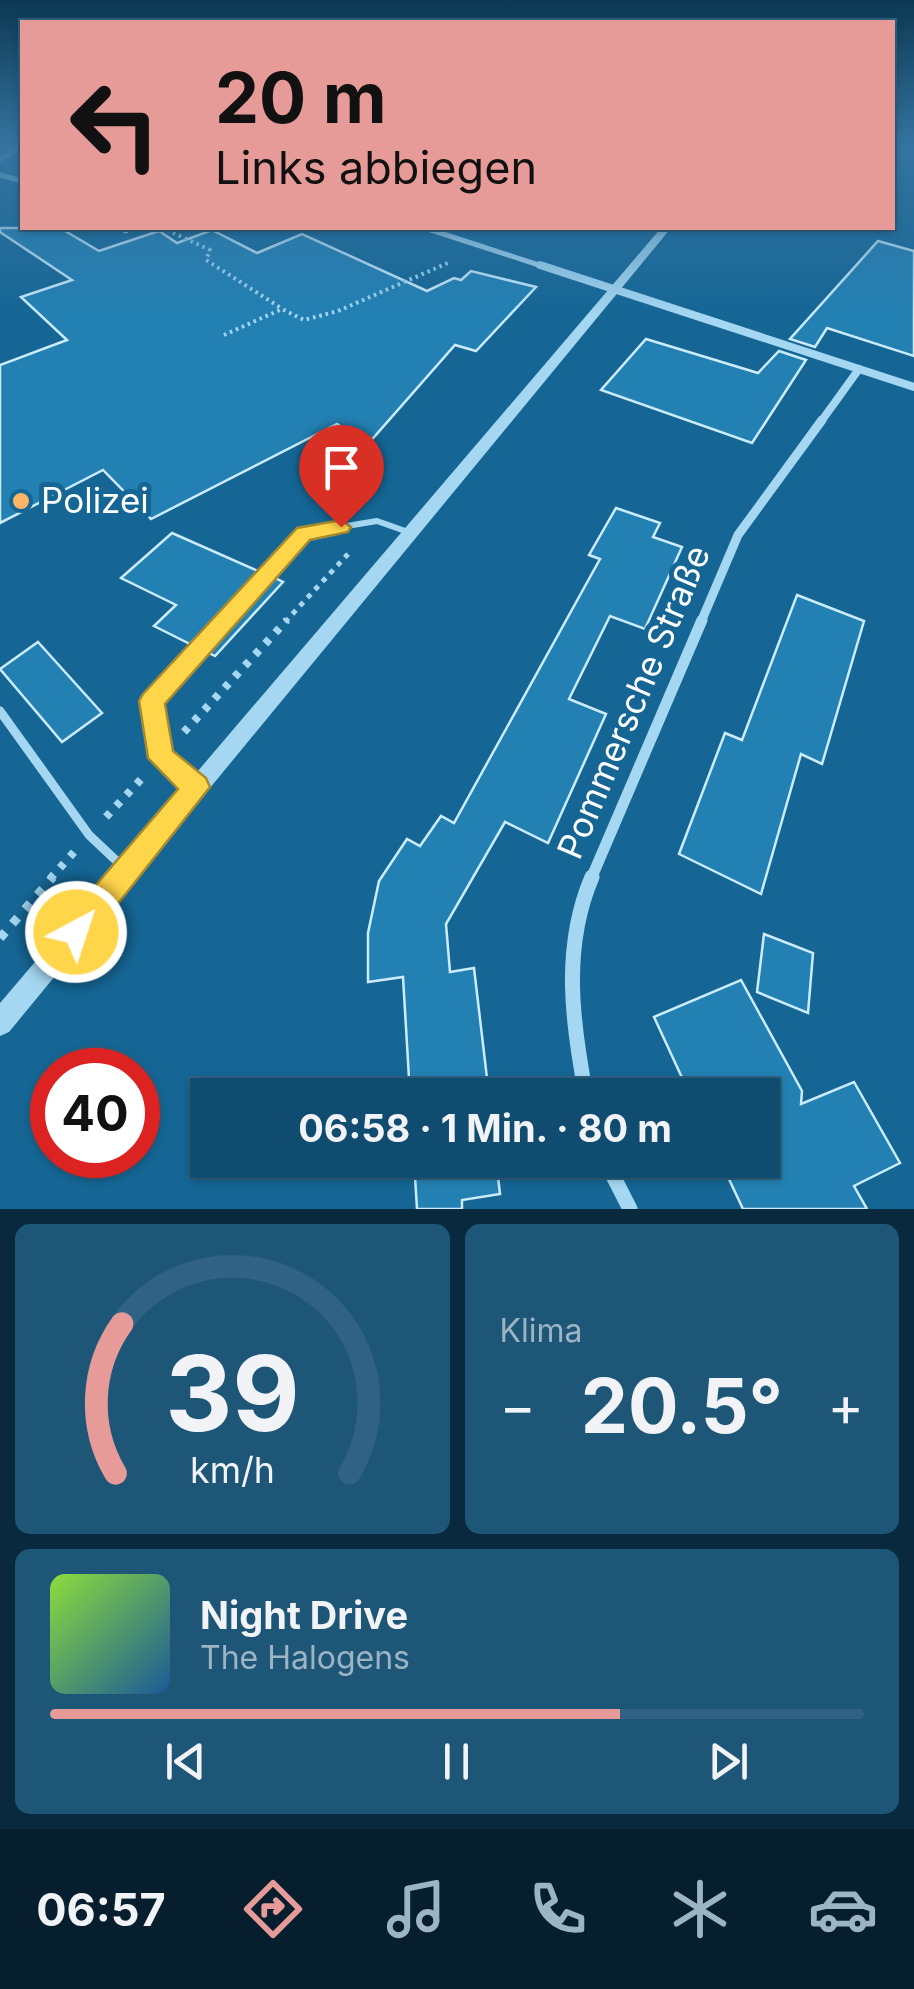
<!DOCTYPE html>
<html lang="de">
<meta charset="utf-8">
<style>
:root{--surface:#104c70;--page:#1e5678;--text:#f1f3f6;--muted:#9cb4c3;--line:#306383;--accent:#e69b98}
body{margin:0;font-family:Inter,sans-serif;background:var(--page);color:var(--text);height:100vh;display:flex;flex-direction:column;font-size:38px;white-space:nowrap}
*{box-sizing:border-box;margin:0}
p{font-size:32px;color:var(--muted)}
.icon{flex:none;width:55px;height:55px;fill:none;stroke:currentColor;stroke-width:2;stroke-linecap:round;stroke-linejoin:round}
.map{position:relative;height:1209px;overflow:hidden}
.drawer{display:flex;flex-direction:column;gap:15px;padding:15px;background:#092a3e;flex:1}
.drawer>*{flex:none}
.guide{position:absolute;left:20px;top:20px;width:875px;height:210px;border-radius:0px;box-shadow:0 2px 8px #0004,0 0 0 2px var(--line);background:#e69b98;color:#111;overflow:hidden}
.speed{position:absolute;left:30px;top:1048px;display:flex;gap:20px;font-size:50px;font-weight:700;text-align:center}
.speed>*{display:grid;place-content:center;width:130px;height:130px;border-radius:50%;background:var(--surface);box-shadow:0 2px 8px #0004,0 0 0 2px var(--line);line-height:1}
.speed .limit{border:15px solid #d22;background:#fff;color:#111}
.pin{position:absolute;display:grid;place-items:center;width:85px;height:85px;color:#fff;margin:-102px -42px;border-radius:50% 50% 50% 0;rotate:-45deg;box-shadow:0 0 10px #0007}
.pin .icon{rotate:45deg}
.me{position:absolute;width:110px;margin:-55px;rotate:40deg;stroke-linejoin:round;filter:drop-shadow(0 0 8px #0008)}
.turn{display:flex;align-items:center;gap:35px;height:210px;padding:0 30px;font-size:45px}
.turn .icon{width:130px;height:130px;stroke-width:2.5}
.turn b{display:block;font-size:70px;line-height:85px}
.big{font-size:75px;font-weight:700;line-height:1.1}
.drawer .card{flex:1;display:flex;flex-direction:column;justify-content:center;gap:15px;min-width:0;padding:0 35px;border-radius:15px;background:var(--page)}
.drawer .dial{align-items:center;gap:0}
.dial svg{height:260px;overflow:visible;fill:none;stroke:var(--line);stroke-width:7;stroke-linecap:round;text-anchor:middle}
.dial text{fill:var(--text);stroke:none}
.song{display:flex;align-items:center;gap:30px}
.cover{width:120px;height:120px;border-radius:15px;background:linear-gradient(135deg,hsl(90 70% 55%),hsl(210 70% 35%))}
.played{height:10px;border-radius:5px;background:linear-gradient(90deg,var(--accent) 70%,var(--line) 70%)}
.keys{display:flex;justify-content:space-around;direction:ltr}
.heat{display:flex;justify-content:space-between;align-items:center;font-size:55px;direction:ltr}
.drawer .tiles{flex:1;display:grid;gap:15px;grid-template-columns:1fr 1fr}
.card:last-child{grid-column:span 2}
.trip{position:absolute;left:190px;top:1078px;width:590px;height:100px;border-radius:0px;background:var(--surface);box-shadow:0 2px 8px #0004,0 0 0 2px var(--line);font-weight:700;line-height:100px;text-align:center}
.menu{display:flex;height:160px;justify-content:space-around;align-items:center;background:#061e2d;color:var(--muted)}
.menu .icon{width:70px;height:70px}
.menu .current{color:var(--accent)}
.menu b{font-size:45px;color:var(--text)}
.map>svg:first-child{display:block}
.building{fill:#2380b3;stroke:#ccecfc;stroke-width:2.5}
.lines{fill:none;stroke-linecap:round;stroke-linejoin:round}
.path-far3{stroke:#a5d7f2;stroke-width:4;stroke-dasharray:2.5 4;stroke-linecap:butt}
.path-far2{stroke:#a5d7f2;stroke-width:5;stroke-dasharray:5 6;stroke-linecap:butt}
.path-far1{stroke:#a5d7f2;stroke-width:8;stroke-dasharray:6 9;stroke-linecap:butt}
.path{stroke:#a5d7f2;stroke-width:9;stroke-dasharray:8 11;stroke-linecap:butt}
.service-far1{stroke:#a5d7f2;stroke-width:6}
.service{stroke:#a5d7f2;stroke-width:9}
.minor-far4{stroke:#a5d7f2;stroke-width:5}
.minor-far3{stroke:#a5d7f2;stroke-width:8}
.minor-far2{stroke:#a5d7f2;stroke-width:9}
.minor-far1{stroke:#a5d7f2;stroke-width:11}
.minor{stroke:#a5d7f2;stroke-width:15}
.tertiary{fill:#a5d7f2;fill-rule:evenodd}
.route{fill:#ffd54a;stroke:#a68a30;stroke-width:2.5}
.poi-dot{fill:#ffb466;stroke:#156695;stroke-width:4}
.labels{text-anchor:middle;stroke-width:10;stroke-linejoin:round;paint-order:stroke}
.poi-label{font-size:35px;fill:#fff;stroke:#156695;text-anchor:start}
.street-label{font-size:35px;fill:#fff;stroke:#156695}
</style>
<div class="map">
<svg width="914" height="1209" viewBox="0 0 914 1209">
<rect width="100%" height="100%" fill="#156695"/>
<g class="building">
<polygon points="0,228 60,228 99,251 159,231 177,243 212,230 257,253 302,234 427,291 454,278 461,280 471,271 536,287 476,351 455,345 367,445 337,424 151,519 103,470 0,523 0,365 67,340 21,297 72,280 0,232"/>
<polygon points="878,241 914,251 914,356 827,328 815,347 790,339"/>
<polygon points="646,339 758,373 779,351 806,360 752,443 601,390"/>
<polygon points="616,508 660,523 653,537 682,547 645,629 610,616 569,699 606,714 548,843 505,822 446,924 450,972 474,968 489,1095 410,1095 403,977 368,982 368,933 379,881 407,839 420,846 441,816 454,823 600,559 589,555"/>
<polygon points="172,533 260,572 192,645 154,626 176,605 121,578"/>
<polygon points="273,577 283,582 215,656 207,652"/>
<polygon points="797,595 864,621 822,764 801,754 761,894 679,854 725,733 742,740"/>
<polygon points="38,642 102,713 62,742 0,669"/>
<polygon points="764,934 813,953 808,1013 757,992"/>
<polygon points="741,980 802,1091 801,1104 854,1082 900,1163 854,1186 867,1209 743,1209 720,1160 762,1160 762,1095 690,1095 654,1017"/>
<polygon points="414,1160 496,1160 500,1194 462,1200 462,1209 417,1209"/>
</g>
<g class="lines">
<g class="path-far3">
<polyline points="148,229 163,228 210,250 206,260 281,308"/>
<polyline points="224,335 282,309 304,320 338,311 450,262"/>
</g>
<polyline class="path-far2" points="285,622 348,554"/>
<g class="path-far1">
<polyline points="184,732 287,620"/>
<polyline points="106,817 145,775"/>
<polyline points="50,879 74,852"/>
</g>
<polyline class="path" points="0,938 53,877"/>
<polyline class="service-far1" points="223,622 304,533 377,521 408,532"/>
<g class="service">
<polyline points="0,711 89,835 124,868"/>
<polyline points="196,787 161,758 151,701 225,620"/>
</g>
<g class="minor-far4">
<polyline points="0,159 21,146"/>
<polyline points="0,175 22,181"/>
<polyline points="118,228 126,231"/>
<polyline points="425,228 548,268"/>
</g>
<g class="minor-far3">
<polyline points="540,265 914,387"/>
<polyline points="820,423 859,369"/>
</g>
<polyline class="minor-far2" points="701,622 738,535 822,420"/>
<polyline class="minor-far1" points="591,879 702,620"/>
<g class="minor">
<path d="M586,1095c-14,-73 -24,-148 6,-218"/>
<polyline points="605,1160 630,1209"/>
</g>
<polygon class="tertiary" points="661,228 671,228 9,1032 0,1036 0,1003"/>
</g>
<linearGradient id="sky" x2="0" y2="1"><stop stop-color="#0c3852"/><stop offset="0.46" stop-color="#3574a0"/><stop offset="1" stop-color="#3574a0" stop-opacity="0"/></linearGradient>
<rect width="914" height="316" fill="url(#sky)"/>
<polygon class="route" points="341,520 351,527 348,532 310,540 165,704 173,751 206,778 210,787 87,943 76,947 65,943 60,932 65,921 178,789 148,758 139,701 143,694 297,528"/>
<circle class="poi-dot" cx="21" cy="501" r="10"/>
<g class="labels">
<g class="poi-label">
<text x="41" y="513">Polizei</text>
</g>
<g class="street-label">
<text transform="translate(634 702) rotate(-67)" y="12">Pommersche Straße</text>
</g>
</g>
</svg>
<div class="speed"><div class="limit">40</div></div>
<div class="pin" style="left:341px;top:527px;background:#d93025"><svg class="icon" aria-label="arrive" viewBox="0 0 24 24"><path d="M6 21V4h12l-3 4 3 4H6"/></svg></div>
<svg class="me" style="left:76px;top:932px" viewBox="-20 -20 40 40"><circle r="17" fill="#ffd54a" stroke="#fff" stroke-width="3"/><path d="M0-11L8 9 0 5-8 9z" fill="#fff"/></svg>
<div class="trip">06:58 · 1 Min. · 80 m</div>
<div class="guide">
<div class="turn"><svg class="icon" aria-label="left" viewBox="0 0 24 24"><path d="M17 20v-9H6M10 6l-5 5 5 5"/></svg><div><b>20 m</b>Links abbiegen</div></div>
</div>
</div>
<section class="drawer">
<div class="tiles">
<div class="card dial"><svg viewBox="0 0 100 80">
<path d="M14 69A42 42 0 1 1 86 69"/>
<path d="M14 69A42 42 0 0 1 16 23" stroke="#e69b98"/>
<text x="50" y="56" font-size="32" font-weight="700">39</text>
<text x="50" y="72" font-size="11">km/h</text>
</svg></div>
<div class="card"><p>Klima</p>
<div class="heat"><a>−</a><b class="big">20.5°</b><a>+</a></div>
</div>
<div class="card">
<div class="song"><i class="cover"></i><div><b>Night Drive</b><p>The Halogens</p></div></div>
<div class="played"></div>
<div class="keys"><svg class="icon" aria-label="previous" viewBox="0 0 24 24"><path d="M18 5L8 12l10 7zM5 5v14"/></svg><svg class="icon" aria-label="pause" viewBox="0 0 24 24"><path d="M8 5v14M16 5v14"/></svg><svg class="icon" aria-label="next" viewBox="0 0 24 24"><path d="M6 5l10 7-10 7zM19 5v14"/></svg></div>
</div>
</div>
</section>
<nav class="menu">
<b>06:57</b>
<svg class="icon current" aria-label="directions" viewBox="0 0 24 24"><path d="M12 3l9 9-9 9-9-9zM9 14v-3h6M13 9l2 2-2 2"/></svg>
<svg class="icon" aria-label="music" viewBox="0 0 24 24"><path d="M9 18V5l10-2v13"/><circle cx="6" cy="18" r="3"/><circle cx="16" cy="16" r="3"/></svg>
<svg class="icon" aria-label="phone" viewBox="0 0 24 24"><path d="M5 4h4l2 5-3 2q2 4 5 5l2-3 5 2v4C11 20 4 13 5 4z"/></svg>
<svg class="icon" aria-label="climate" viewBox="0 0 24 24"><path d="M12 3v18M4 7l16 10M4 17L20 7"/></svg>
<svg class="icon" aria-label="car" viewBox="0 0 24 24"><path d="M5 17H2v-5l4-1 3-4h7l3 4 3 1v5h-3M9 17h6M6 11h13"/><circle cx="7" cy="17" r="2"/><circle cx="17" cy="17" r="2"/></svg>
</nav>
